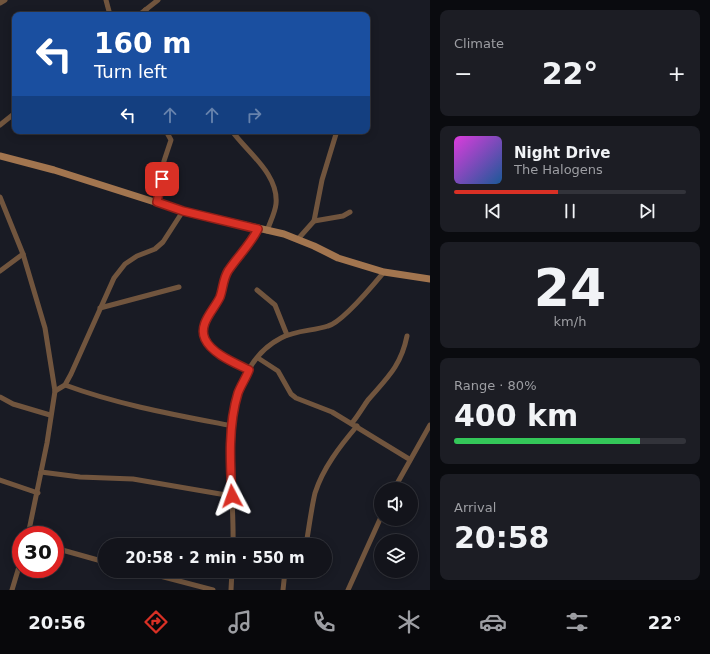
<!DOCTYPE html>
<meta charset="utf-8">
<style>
:root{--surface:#13141b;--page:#1c1d24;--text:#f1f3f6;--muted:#9d9ea3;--line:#32333a;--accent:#d93025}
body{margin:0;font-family:"DejaVu Sans",sans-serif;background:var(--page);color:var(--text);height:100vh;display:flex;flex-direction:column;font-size:15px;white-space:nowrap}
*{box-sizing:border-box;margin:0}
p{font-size:13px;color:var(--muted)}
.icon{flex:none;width:22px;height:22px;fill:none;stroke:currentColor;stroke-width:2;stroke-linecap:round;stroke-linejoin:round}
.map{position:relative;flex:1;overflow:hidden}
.side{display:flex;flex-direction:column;gap:10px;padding:10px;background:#0a0b0f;width:280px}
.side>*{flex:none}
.banner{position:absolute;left:12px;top:12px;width:358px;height:122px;border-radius:8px;box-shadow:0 2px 10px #0003,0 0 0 1px var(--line);background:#1a4fa0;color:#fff;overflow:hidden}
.buttons{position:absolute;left:374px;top:482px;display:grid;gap:8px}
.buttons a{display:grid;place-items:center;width:44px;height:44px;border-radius:50%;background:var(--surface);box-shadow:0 2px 10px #0003,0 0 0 1px var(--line);font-size:20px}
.speed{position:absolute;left:12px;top:526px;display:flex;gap:8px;font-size:20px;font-weight:700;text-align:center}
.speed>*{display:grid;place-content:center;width:52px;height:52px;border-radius:50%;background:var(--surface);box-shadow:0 2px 10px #0003,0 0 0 1px var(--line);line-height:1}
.speed .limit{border:6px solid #d22;background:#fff;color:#111}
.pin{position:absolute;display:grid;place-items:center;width:34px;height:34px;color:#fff;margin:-17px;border-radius:8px;box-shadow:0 2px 6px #0006}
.me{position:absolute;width:44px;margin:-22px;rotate:356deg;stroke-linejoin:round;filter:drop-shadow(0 0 3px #0008)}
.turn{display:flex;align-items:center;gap:14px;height:84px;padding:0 16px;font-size:18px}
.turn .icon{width:52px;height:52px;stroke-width:2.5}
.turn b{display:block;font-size:28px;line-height:34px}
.lanes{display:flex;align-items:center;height:38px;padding:0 16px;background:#0003;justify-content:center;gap:20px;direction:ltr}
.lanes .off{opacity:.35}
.big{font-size:30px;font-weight:600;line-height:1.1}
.side .tile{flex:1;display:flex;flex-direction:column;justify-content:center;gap:6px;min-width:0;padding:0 14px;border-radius:8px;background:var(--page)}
.side .dial{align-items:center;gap:0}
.dial b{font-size:52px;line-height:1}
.song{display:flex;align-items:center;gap:12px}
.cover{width:48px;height:48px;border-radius:6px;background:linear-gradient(135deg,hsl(300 70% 55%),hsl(210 70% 35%))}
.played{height:4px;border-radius:2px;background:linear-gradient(90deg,var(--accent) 45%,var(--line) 45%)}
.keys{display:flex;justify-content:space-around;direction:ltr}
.heat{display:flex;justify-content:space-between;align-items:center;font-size:22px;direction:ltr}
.charge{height:6px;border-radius:3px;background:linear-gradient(90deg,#34c759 80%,var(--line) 0)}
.trip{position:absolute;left:98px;top:538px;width:234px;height:40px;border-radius:20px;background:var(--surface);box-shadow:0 2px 10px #0003,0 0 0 1px var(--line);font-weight:600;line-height:40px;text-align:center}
.dock{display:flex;height:64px;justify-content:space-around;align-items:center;background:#08080b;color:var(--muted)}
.dock .icon{width:28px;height:28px}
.dock .current{color:var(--accent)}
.dock b{font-size:18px;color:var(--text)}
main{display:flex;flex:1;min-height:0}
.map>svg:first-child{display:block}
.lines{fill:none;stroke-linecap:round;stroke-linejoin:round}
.street{stroke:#71553e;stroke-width:5}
.secondary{stroke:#a2754f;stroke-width:7}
.route-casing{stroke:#8d1f18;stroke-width:10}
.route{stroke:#d93025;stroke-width:7}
</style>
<main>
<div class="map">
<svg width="430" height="590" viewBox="0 0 430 590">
<rect width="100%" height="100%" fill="#191b24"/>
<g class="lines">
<g class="street">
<polyline points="106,0 110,15"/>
<polyline points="0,3 5,0"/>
<polyline points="145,10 149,15"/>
<polyline points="139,15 158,0"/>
<polyline points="0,125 15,113"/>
<path d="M232,131c15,21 47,43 44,73 -1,9 -6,18 -9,27"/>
<polyline points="0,197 23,254 45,328 55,391 47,443 28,535"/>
<polyline points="157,202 164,161 171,140 166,131"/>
<polyline points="314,221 343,216 350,212"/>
<polyline points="298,239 314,221 322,180 336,134"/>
<polyline points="0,271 23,254"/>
<polyline points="257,290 275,305 287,335"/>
<polyline points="100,308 179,287"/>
<polyline points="258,358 278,371 291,394 296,398 332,412 409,459"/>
<path d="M249,370c-14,-7 -37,-16 -44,-31 -7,-15 9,-29 15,-42 3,-8 3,-18 8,-26 10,-15 22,-26 30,-42"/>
<path d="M65,385c54,20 111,30 168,41"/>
<polyline points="55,391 65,385 71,374 114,278 125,264 137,256 155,249 163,242 183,211"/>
<polyline points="0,397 13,404 50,415"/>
<path d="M352,423c6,-7 11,-16 16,-23 19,-22 33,-34 39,-64"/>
<polyline points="41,472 80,477 133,479 232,496"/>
<polyline points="0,480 38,493"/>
<polyline points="394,489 430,425"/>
<path d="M233,545c2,-62 -20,-172 48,-207 15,-8 32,-7 47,-12 15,-4 46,-42 56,-54"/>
<path d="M306,545c3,-17 5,-35 9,-52 8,-25 25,-47 42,-67"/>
<polyline points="55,548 105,562"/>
<polyline points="141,571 213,590"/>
<polyline points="12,590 21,560"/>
<polyline points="231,590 232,571"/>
<polyline points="283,590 285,571"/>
<polyline points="348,590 381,517"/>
</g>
<polyline class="secondary" points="0,156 54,170 183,211 284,234 314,246 338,258 384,272 430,279"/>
</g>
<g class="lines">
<defs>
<path id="route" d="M162,179l-5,23 26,9 75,18c-8,16 -20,27 -30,42 -5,8 -5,18 -8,26 -6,13 -22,27 -15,42 7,15 30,24 44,31 -3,8 -8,15 -11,23 -10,32 -8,70 -6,103"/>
</defs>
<use href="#route" class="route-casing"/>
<use href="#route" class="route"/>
</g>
</svg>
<div class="buttons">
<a><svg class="icon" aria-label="sound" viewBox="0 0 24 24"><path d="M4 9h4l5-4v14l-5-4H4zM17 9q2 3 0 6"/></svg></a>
<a><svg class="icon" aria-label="layers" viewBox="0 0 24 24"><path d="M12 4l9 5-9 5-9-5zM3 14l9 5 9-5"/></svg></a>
</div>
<div class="speed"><div class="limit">30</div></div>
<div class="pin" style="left:162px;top:179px;background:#d93025"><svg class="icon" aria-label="arrive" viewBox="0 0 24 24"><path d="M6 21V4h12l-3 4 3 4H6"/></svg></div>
<svg class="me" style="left:232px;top:496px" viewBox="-20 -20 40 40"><path d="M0-17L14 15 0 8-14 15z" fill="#d93025" stroke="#fff" stroke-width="4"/></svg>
<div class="trip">20:58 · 2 min · 550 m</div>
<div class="banner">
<div class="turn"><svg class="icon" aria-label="left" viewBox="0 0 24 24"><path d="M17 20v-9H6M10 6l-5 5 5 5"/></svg><div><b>160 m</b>Turn left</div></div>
<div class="lanes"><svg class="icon" aria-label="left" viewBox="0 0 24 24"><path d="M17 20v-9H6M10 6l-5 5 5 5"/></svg><svg class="icon off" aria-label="ahead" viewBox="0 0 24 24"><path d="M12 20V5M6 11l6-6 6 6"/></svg><svg class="icon off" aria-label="ahead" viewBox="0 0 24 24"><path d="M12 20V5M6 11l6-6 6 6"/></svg><svg class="icon off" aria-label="right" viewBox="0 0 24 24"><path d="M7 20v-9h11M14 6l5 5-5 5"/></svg></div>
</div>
</div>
<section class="side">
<div class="tile"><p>Climate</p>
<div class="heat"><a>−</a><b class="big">22°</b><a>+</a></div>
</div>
<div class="tile">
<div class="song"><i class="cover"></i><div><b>Night Drive</b><p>The Halogens</p></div></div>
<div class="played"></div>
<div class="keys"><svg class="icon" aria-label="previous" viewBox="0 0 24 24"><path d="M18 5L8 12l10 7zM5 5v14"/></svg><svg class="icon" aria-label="pause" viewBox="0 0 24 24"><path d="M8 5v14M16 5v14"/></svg><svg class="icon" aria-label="next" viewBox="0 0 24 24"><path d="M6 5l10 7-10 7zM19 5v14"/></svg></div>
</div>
<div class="tile dial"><b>24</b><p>km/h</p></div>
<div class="tile"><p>Range · 80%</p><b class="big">400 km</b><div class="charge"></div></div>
<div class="tile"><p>Arrival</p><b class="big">20:58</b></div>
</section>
</main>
<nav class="dock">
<b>20:56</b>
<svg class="icon current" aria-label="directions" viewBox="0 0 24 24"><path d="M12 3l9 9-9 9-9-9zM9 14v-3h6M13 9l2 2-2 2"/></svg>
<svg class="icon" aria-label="music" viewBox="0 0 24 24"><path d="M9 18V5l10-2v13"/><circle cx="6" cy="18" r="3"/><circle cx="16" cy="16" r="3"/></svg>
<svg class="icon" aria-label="phone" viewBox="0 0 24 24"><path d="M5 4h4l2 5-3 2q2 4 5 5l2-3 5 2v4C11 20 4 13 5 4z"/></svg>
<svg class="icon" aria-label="climate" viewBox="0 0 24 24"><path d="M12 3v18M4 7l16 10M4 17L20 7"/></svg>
<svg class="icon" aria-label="car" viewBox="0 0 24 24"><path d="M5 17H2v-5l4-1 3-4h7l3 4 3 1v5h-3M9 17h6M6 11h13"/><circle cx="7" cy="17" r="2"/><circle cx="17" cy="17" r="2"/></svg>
<svg class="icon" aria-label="filters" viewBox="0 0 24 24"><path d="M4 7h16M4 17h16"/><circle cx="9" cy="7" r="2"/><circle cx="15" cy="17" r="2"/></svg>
<b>22°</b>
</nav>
